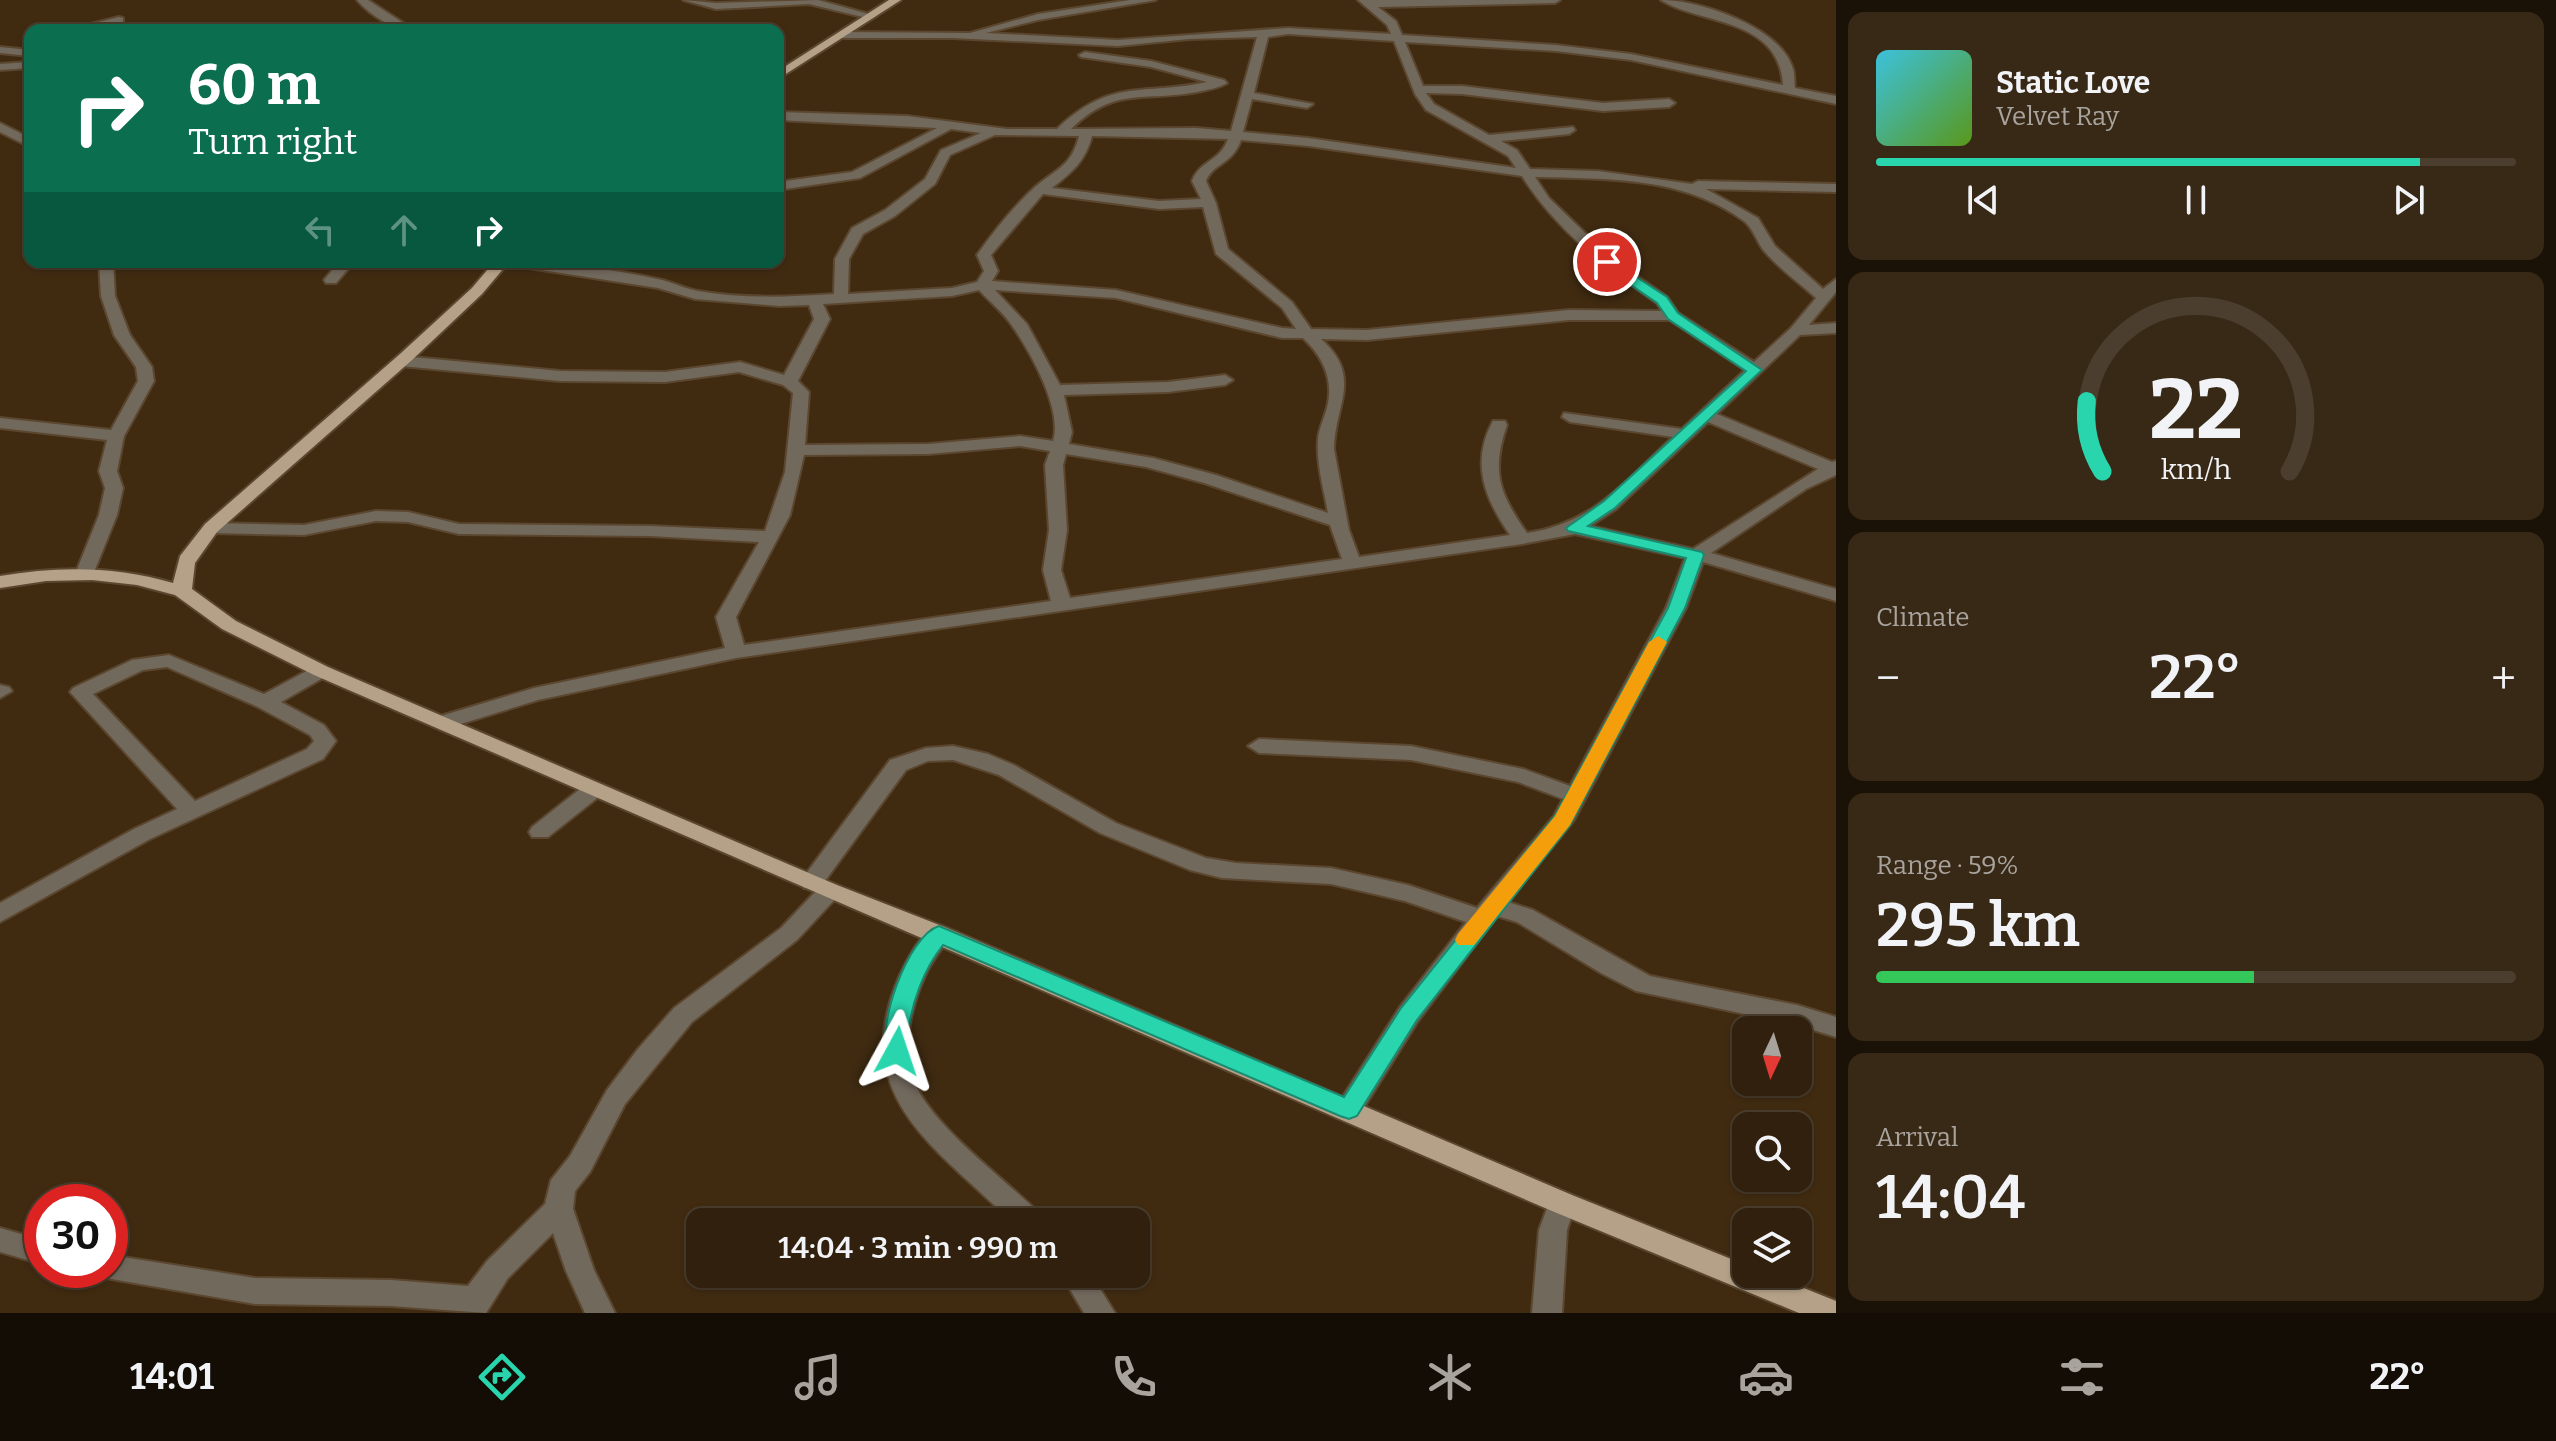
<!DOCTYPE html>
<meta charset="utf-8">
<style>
:root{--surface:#30200d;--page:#382816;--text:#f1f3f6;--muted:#a8a39d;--line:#4b3e2e;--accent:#28d5ad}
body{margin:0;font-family:Bitter,serif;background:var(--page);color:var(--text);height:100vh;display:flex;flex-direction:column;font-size:30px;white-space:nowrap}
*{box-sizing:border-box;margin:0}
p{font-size:26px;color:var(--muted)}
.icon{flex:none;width:44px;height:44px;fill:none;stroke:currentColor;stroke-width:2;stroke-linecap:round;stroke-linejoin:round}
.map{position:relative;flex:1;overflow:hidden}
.sheet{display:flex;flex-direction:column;gap:12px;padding:12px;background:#1a1207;width:720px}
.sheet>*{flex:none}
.top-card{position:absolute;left:24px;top:24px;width:760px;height:244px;border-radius:16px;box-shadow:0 2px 6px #0004,0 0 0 2px var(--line);background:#0b6e4f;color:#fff;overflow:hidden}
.needle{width:52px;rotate:184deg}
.fabs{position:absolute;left:1732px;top:1016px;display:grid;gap:16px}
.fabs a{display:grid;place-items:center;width:80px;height:80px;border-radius:16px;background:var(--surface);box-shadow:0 2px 6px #0004,0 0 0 2px var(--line);font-size:40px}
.speed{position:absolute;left:24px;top:1184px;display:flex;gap:16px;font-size:40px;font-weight:700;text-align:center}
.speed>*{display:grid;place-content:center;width:104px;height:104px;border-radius:50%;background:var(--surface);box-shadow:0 2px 6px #0004,0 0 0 2px var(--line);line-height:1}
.speed .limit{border:12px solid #d22;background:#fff;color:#111}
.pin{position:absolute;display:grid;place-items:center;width:68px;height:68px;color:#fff;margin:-34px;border:4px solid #fff;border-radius:50%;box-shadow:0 2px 8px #0007}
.me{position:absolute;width:88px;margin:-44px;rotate:5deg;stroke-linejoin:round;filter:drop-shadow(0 0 6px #0008)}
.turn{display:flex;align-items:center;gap:28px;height:168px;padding:0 32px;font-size:36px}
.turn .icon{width:104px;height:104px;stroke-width:2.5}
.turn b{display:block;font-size:56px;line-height:68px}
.lanes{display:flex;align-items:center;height:76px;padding:0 32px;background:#0003;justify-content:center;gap:40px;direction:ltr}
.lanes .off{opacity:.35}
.big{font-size:60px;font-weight:600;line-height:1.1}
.sheet .tile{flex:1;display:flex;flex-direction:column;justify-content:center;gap:12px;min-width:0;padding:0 28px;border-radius:16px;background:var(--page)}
.sheet .dial{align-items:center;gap:0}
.dial svg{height:208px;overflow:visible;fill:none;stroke:var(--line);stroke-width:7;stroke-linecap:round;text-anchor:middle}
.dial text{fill:var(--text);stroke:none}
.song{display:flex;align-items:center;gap:24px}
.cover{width:96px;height:96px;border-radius:12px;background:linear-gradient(135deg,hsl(190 70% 55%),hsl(90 70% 35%))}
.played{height:8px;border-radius:4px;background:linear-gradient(90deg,var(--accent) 85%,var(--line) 85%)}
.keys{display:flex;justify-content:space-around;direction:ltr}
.heat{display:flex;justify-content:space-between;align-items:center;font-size:44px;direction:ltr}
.charge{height:12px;border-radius:6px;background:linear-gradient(90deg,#34c759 59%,var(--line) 0)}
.trip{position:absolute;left:686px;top:1208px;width:464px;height:80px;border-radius:16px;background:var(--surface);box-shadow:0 2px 6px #0004,0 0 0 2px var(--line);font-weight:600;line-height:80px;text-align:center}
.tab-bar{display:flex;height:128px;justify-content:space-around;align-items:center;background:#130d05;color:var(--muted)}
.tab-bar .icon{width:56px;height:56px}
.tab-bar .on{color:var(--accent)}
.tab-bar b{font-size:36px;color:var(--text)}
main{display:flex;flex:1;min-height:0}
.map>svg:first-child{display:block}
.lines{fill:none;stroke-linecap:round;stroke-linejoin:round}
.minor-casing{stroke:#5b472f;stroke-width:4}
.major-casing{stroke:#5b472f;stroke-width:4}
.minor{fill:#72695d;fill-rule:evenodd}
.major{fill:#b4a187;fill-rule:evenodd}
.route{fill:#28d5ad;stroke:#1a8a70;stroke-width:2}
.slow{fill:#f59e0b}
</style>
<main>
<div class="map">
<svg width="1836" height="1313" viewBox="0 0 1836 1313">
<rect width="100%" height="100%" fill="#402b11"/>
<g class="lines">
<defs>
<g id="minor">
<path d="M357,0h11l46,30c-21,0 -43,-14 -57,-30z"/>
<polygon points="683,0 716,3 818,0 876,16 871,19 809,4 716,9"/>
<path d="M1130,0h26l-118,20 -52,13 132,7 170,-12 103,6 -4,-9 -29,-25h202l-5,3 -177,4 18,14 6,14 154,10 75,9 152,31c-4,-68 -82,-60 -122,-85 39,0 120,27 132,69 2,6 1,13 2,19l41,8v8l-205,-44 -75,-9 -151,-9 18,44h39l141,17 66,-4 6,4 -6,4 -66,4 -141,-17 -36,-1 8,11 55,31 84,-8 2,3 -6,4 -68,7 16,9 13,19 68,2 94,13 6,-3 138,3v8l-130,-3 52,29 17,28 48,43 13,-10v13l-27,33 27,-2v10l-36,2 -83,79 115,48 4,-1v14l-30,14 -95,64 125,36v12l-133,-39 -17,46 -112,212 -66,82 25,8 117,66 147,29 39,12v20l-39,-12 -161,-34 -35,-18 -84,-51 -20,-6 -79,105 -60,96 -9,3 -9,-3 -4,-8 4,-8 60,-94 66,-85 -61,-21 -74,-17 -109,-6 -32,-8 -90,-37 -101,-58 -46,-15 -25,1 -22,9 -84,115h15l4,6 -4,6 -40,43 -105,82 -67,82 -35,68 -15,19 -2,18 21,61 21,43h-30l-19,-42 -13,-38 -45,45 -22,35 -95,-7 -136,-2 -155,-27 -3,-7h13v-15l145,23 136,2 77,6 19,-25 58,-57 6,-24 19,-24 37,-66 31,-41 36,-41 107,-80 37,-39 -14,-1 -4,-6 90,-122 36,-12 27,-2 35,8 26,11 102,58 90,35 30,5 95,5 77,17 69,23 77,-92 9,-17 -45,-17 -107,-22 -152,-7 -11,-7 11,-7 152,7 112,23 47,17 96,-178 19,-50 -110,-24 -53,10 -786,114 -198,42 -97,30 -10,-7 3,-5 100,-30 191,-40 -9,-31 43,-75 -109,-6 -191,-2 -51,-12 -32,-1 -72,14 -93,-2 -9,-5 9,-5 93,2 72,-14 32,1 51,12 191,2 115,5 20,-59 8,-79 -10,-8 -44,-13 -74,10 -105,-1 -159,-15 -8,-5 8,-5 159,15 105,1 75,-10 44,13 30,-56 -5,-14 -30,1 -84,-7 -37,-11 -142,-22 -7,-4c50,0 104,7 153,18 12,3 24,9 36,11 45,8 91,6 136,3l1,-35 17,-31 33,-18 40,-31 16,-29 40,-17 -30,-4 -91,49 -82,12v-8l74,-10 85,-44 -159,-8v-8l129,4 100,13h50c54,-52 86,-33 150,-47l-56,-15 -70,-10 -2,-2 6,-3 66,9 73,19 3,3c-8,5 -20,7 -30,9 -54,10 -82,-6 -126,37l125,-1 35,3 26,-94 -68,2 -71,7 -166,-8h-110l-5,-3 5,-3 128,1 68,-19zM1288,34l106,7 21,53 11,16 82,46 8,12 -208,-30 -65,-6 9,-33 55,9 6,-4 -59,-11 14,-56zM995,135l84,1c-8,31 -22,32 -44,51 -22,20 -41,44 -58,68l7,16 -7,11 -25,6 -104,6 1,-35 14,-25 32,-18 40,-32 15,-29zM1092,136l136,3c-8,23 -28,21 -36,42l9,18 -42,2 -107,-13c20,-16 33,-26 40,-52zM1241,140l67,6 214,30c34,54 83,91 135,127l5,8 -93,-1 -202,20 -56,-1 -19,-27 -64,-53 -12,-46 -10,-22c7,-18 26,-16 35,-41zM1535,177c73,2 148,-1 209,44 10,8 13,22 21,31 15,17 34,31 51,46l-25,30 -37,34 -76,-49 -11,-16 -55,-38 -63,-61zM1043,194l116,15 44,-2 13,47 66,54 14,21 -14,-1 -166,-38 -124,-9 6,-10 -7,-16zM979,290c11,12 25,23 34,37 18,26 50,83 40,114l-33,-5 -92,8 -123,1 4,-53 -11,-11 32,-62 -7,-15 129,-8zM995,290l121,8 166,40h21c18,17 30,38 25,65 -2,12 -9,24 -10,36 -2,24 6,51 10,74l-112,-38 -63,-17 -84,-14 3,-12 -8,-37 104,-3 57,-7 8,-5 -8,-5 -57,7 -108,3 -33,-61zM1569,320h101l75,50 -63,59 -118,-16 -2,4 8,5 103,15c-48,44 -79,86 -146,96 -28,-39 -36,-62 -20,-108l-2,-4h-12c-23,42 -8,78 17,114l-151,22 -10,-27 -15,-81c0,-43 30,-72 -13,-110l46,1zM1708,422l110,47 -125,80 -103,-23 26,-17zM1020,446l30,5 -5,14 4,65 -6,40 8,31 -307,44 -8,-28 54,-102 14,-60 124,-1zM1066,454l80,13 58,16 126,42 12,34 -272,39 -9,-28 6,-40 -4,-65z"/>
<polygon points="119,17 123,18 123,22 87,30 67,30"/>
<polygon points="0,47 30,50 30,56 0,53"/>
<polygon points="30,62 30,68 0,70 0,64"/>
<polygon points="0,123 30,138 30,147 0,132"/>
<polygon points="99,262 113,262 115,296 130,335 152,367 154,381 124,436 117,471 123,488 117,515 94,572 85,578 76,572 99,515 105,488 99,471 107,440 0,428 0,418 111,430 138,381 136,367 114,335 101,296"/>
<polygon points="339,262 354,262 336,283 326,283 324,280"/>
<path d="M169,655l95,39 50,-27h14l3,4 -3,4 -47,27 43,23 12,16 -13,18 -173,80 -150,83v-19l134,-74 43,-20 -107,-117 3,-4 59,-28zM167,667l91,40 52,28 4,6 -7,8 -112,52 -102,-107 50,-24z"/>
<polygon points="0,685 9,687 12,691 0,698"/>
<polygon points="593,783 601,785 604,790 601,795 548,837 532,837 529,832 532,827 585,785"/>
<path d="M939,925l8,3 4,6c-8,14 -20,27 -26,42 -14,30 -23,71 -12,103 16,45 92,100 127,135l4,8h-32c-75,-75 -165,-124 -113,-245 8,-17 22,-46 40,-52z"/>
<polygon points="1562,1191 1572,1195 1576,1203 1567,1230 1562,1313 1532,1313 1539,1230 1552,1195"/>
<polygon points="0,1228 42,1240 42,1264 0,1252"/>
<polygon points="1061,1274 1091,1274 1115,1313 1084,1313"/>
</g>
<g id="major">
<polygon points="889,0 901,0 778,79 778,71"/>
<path d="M494,262h15l-27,32 -70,66 -195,172 -22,31 -3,26 44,32 92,46 509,218 110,43 625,267 174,70v9h23l67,27v12h-37l-247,-102 -1238,-536 -92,-46 -47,-34 -38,-10 -45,-5 -46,1 -46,7v-12c58,-10 115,-10 173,7l7,-27 25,-32 195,-170 72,-66z"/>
</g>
</defs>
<use href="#minor" class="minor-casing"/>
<use href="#major" class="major-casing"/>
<use href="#minor" class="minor"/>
<use href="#major" class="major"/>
</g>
<path class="route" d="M1607,258l60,39 11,16 84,57 -147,138 -27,18 114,26 2,3 -19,53 -115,217 -153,195 -60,96 -8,3 -9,-3 -397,-171c-19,24 -31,56 -35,88 -1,9 2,16 -3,25l-8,2 -8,-2c-15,-28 19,-123 50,-132l405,171 57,-89 154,-192 113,-208 18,-50 -118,-27 -2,-3 38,-27 142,-130 -78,-52 -11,-16 -55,-38 -2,-3z"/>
<polygon class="slow" points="1658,636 1667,642 1570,825 1474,945 1458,945 1455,940 1458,934 1555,816 1649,642"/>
</svg>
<div class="fabs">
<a><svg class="needle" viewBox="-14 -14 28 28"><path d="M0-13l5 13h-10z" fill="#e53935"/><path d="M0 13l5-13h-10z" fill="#a8a39d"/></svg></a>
<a><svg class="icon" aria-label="search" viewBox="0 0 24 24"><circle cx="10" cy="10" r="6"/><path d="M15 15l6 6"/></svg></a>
<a><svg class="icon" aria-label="layers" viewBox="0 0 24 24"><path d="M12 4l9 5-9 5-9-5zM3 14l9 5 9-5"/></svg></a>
</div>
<div class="speed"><div class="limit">30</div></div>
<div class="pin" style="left:1607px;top:262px;background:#d93025"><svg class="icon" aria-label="arrive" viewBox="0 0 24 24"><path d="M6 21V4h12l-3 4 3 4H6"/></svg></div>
<svg class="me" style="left:897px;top:1051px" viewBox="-20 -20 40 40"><path d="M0-17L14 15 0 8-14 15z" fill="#28d5ad" stroke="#fff" stroke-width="4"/></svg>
<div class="trip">14:04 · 3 min · 990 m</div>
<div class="top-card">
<div class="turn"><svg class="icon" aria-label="right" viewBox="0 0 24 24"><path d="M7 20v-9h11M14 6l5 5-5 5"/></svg><div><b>60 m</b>Turn right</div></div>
<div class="lanes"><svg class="icon off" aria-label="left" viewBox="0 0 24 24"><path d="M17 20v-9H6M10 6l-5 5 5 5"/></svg><svg class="icon off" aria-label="ahead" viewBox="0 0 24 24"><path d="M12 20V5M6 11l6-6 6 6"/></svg><svg class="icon" aria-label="right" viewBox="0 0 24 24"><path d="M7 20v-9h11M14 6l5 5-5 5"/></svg></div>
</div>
</div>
<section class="sheet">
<div class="tile">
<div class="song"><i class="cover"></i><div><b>Static Love</b><p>Velvet Ray</p></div></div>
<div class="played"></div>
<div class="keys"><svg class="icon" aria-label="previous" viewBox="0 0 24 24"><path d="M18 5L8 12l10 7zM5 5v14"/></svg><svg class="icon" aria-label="pause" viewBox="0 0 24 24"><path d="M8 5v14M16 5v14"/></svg><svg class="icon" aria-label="next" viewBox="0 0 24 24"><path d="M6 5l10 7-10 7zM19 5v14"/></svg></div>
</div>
<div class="tile dial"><svg viewBox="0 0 100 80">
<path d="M14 69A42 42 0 1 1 86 69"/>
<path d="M14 69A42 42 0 0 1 8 42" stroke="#28d5ad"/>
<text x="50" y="56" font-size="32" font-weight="700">22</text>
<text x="50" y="72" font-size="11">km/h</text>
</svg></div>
<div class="tile"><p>Climate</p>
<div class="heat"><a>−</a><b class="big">22°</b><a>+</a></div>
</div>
<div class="tile"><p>Range · 59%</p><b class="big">295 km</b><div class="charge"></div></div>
<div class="tile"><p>Arrival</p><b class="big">14:04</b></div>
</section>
</main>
<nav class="tab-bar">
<b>14:01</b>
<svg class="icon on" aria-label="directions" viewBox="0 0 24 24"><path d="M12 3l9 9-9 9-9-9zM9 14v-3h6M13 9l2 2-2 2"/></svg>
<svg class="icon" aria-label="music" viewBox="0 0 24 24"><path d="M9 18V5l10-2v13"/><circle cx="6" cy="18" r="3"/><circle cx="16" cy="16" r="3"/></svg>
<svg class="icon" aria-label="phone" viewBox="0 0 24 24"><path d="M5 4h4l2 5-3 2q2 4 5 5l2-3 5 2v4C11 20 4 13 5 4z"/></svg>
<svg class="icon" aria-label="climate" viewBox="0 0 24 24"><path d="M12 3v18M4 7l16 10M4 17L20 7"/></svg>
<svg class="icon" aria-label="car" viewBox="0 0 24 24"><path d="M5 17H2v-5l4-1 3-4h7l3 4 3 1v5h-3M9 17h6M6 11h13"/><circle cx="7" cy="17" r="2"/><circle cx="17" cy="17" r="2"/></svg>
<svg class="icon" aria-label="filters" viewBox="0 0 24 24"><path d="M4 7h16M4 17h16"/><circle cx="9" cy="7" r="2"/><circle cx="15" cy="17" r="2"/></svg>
<b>22°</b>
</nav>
